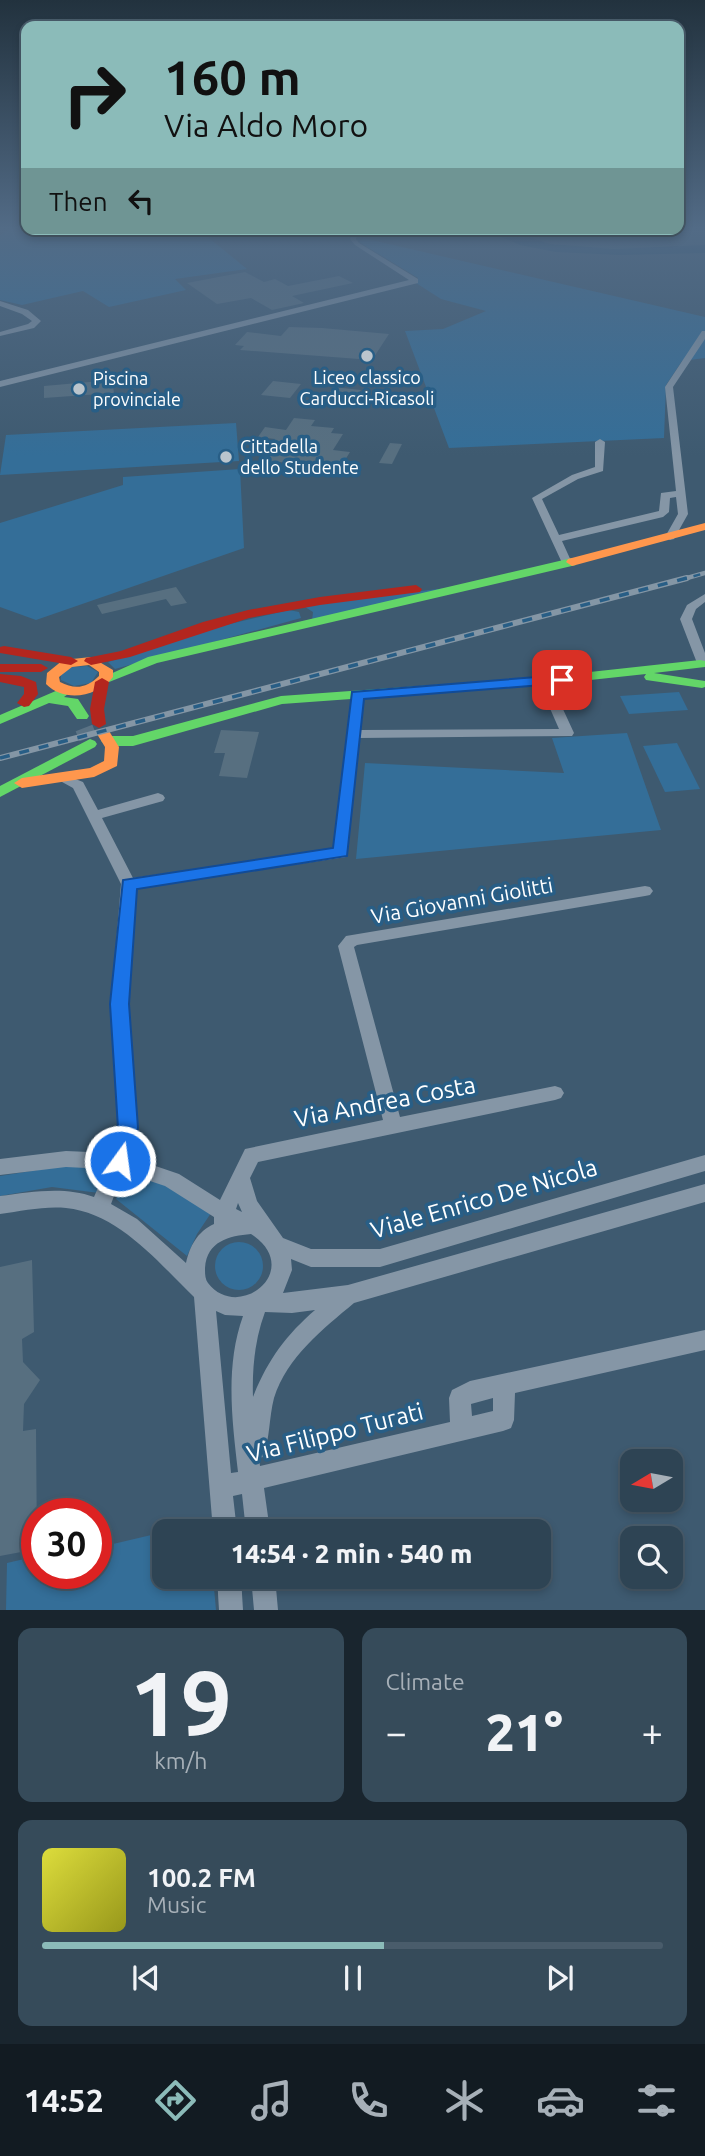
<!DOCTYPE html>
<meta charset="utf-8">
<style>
:root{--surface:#2e4454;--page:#364b5a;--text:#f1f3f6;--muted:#a7b0b8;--line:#495c6b;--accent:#8bbbb9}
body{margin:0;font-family:Ubuntu,sans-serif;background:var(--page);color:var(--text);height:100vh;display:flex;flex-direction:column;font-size:26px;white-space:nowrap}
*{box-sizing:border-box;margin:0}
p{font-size:23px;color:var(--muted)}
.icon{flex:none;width:38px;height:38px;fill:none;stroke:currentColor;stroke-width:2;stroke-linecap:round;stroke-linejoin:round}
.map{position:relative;height:1610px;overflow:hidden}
.side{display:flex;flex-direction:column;gap:18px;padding:18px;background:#19252e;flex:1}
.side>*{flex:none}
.guide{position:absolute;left:21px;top:21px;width:663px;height:214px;border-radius:14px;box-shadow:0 4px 10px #0003,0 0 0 2px var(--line);background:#8bbbb9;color:#111;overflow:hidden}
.needle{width:46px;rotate:260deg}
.fabs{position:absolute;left:620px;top:1449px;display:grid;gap:14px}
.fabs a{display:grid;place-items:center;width:63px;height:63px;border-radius:14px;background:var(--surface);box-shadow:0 4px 10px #0003,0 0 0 2px var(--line);font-size:35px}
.speed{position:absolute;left:21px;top:1498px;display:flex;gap:14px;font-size:35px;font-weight:700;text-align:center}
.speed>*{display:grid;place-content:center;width:91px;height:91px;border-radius:50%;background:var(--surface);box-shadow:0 4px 10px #0003,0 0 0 2px var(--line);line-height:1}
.speed .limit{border:10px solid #d22;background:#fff;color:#111}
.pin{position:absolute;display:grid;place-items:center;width:60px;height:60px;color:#fff;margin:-30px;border-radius:14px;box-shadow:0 4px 10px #0006}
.me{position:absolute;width:77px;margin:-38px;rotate:14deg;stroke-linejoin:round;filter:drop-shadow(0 0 5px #0008)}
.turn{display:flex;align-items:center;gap:24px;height:147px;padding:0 28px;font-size:32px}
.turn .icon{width:91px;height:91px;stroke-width:2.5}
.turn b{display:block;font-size:49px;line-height:60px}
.then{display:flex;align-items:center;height:66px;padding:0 28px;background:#0003;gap:14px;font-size:26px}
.big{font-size:52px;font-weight:800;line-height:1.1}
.side .tile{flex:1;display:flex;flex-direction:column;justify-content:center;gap:10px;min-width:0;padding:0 24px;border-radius:14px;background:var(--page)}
.side .dial{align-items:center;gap:0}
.dial b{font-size:91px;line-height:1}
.song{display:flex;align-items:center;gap:21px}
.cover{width:84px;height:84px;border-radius:10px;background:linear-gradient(135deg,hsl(60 70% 55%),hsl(60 70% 35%))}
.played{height:7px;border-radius:4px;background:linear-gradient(90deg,var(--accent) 55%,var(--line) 55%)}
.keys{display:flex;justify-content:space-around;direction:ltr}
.heat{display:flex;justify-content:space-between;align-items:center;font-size:38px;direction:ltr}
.side .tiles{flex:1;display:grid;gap:18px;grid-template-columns:1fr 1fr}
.tile:last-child{grid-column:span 2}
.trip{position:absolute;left:152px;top:1519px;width:399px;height:70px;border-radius:14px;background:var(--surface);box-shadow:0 4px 10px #0003,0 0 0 2px var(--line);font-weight:800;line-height:70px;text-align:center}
.menu{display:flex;height:112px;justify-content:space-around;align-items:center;background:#121b22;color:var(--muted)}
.menu .icon{width:49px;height:49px}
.menu .active{color:var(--accent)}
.menu b{font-size:32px;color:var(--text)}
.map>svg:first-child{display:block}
.green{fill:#346e98}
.water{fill:#204868}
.building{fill:#576f80}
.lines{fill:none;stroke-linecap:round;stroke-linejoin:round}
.secondary-tunnel{stroke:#5b7385;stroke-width:18;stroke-dasharray:18 9;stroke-linecap:butt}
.street{fill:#8596a6;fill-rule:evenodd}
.fast{fill:#63d668;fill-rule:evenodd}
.slow{fill:#ff974d;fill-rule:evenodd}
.jam{fill:#b3261e;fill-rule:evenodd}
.rail-far1-casing{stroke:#8496a5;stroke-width:4.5}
.rail-casing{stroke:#8496a5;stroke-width:6}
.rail-far1{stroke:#285e86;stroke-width:2.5;stroke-dasharray:7;stroke-linecap:butt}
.rail{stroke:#285e86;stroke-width:3.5;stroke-dasharray:10;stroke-linecap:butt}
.route{fill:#1a73e8;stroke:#114b97;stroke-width:2}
.poi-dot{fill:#bbc5cd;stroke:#285e86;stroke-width:2.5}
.labels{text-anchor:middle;stroke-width:7;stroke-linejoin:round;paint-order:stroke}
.far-poi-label{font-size:18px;fill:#fff;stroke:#285e86;text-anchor:start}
.street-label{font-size:21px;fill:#fff;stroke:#285e86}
.near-street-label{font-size:24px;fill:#fff;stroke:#285e86}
</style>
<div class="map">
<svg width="705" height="1610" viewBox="0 0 705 1610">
<rect width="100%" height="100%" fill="#3e5a70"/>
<g class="green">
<polygon points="9,230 204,234 247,269 175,279 186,290 109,307 83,291 22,305 0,300 0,235"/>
<polygon points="363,238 705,317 705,358 682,361 666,385 664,438 449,448 405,331 443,329 486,311 441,299 416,283 418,278 359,242"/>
<polygon points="236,423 239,461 0,475 6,435"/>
<polygon points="240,469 244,548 36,620 0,607 0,523 123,485 123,477"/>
<polygon points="447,588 312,621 313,612 302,605"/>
<polygon points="289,610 299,612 301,618 115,669 108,662 213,628"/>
<polygon points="87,666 98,672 91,683 74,686 61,680 61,674 72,667"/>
<polygon points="679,692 688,710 629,714 620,696"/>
<polygon points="627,733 661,830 356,859 365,763 564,773 552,738"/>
<polygon points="677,743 700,789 665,792 643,746"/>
<polygon points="63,1166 104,1167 107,1170 99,1193 52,1187 0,1196 0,1176"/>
<polygon points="129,1171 162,1182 211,1213 197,1234 187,1256 116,1199"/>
<circle cx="239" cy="1266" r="24"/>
<polygon points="164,1532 164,1577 213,1577 216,1610 6,1610 7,1563 37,1556 37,1573 96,1573 96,1548"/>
</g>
<polygon class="water" points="468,230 508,230 550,244 614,249 705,245 705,253 620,255 556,252 520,245 492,233"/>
<g class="building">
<polygon points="245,272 264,282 275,279 288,286 339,276 353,283 292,296 304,303 272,310 251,298 217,304 187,283"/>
<polygon points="289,327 322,328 389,334 372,360 240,350 244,346 235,345 247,332 281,336"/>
<polygon points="112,380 114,393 44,398 44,386"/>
<polygon points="273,381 301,384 290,398 261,395"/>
<polygon points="333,387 361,390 351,404 325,401"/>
<polygon points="294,418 315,420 311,426 334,428 331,433 343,434 333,450 350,452 337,473 323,472 326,467 279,462 275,467 256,465 275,439 258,437 265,427 286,430"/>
<polygon points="390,443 402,444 392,464 379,463"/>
<polygon points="176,587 187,603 171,606 166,599 102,614 97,605"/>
<polygon points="221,730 259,732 247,778 219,776 225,753 214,753"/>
<polygon points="32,1260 34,1332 22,1339 23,1362 40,1380 24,1404 23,1431 36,1429 37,1549 0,1556 0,1267"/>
</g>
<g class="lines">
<polyline class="secondary-tunnel" points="84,728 88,738"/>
<g class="street">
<polygon points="356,230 358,232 356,239 359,243 418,279 418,283 0,387 0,381 409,280 355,245 350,239 352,232"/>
<polygon points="0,301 28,310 41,321 34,328 0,336 0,332 28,324 32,321 22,314 0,306"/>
<polygon points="702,331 705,331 705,339 673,387 688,514 674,539 670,540 665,537 678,514 676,497 670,498 669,512 663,517 562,541 572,563 571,565 563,565 532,498 572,475 595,467 595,442 600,439 605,442 603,471 578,479 542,499 559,535 659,511 661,493 676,491 665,387"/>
<polygon points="705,594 705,602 696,609 692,619 705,653 705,666 703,667 697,663 680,619 687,605"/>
<path d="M544,677l6,4 24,52 -2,3 -213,2 -13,119 -210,31 -9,116 10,133 -8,20 50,17 41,26 25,-51 138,-29 -45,-174 8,-10 299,-50 5,1 3,4 -3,4 -5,1 -288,49 -3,2 46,170 155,-31 6,2 3,5 -3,5 -6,2 -297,62 -8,16 7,23 26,37 28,11h69l325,-94v16l-325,96h-69l-20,-8 1,11 -9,23 65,-8 357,-101v18l-351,101c-31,26 -67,54 -80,95 -5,19 -4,41 -11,59l-4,1 1,8 190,-44 -1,-24 3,-8 18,-9 235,-51v20l-190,43 -1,27 -3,8 -8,3 -239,57 6,43h-24l-4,-37 -9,2 4,35h-24l-19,-234c-36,-35 -76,-84 -128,-89 -22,-2 -44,3 -66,6v-18c31,-4 64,-10 94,1l12,-28 -40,-2 -66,8v-16l66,-8 46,2 7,-16 -8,-133 10,-120 -48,-96 -20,-11 7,-4 23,9 15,28 60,-17 5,2 2,3 -2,3 -61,17 31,60 201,-29 19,-157h8l2,3 -3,35 199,-1 -21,-48zM123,1172l42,14 49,31v7c-17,8 -24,22 -28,39l-49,-44 -26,-15zM238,1203l4,9 -6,-3zM251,1234c54,35 -12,89 -43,49 -3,-4 -3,-9 -3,-15 2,-27 24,-32 46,-34zM315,1310c-29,25 -48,51 -62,87 -1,-29 2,-58 12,-85l27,1zM216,1311l9,4 18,1c-18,50 -11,104 -5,156l-7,1zM493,1398v13l-21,5 -1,-12z"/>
<polygon points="217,1577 241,1577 243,1610 219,1610"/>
<polygon points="251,1577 275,1577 278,1610 254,1610"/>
</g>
<g class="fast">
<polygon points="572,558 576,559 576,565 157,663 104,684 97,680 148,657"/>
<polygon points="700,660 705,661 705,667 654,673 705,681 705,687 702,688 646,680 644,677 646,674 544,685 282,704 133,746 108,746 101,741 108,736 133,736 281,696 544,677"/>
<polygon points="65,687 72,691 64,697 78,699 89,716 87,719 77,719 68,706 49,703 0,724 0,715"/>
<polygon points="90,739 95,741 97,744 95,747 0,797 0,786"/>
</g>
<g class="slow">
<polygon points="705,523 705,530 572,566 566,562 568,559"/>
<path d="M91,657l22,13v7c-16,20 -48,26 -67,7l1,-11 16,-13zM89,665l10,7v4c-12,12 -24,14 -39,6l-1,-5 13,-10z"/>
<polygon points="104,729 109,731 119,747 117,766 94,777 22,788 14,783 22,778 90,768 104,761 105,747 97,734"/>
</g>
<g class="jam">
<polygon points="416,585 422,589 420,592 320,605 249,618 130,657 91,665 84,661 86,658 121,651 203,622 248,610 320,597"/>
<polygon points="4,646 71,657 78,661 71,665 0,653 0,647"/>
<polygon points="0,664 41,664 48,668 41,672 0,672"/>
<polygon points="0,674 21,676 36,682 38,694 29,706 24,707 17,703 24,694 24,687 0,682"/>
<polygon points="102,678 109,682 104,709 106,724 99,728 92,724 90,709 95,682"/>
</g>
<defs>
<polyline id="rail-far1" points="680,580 705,573"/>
<polyline id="rail" points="0,758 687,578"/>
</defs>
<use href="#rail-far1" class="rail-far1-casing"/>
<use href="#rail" class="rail-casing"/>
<use href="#rail-far1" class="rail-far1"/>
<use href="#rail" class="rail"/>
</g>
<linearGradient id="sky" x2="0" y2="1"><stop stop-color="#22323e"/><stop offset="0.5" stop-color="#526b86"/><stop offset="1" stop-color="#526b86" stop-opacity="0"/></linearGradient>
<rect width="705" height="456" fill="url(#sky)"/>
<polygon class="route" points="562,675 567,677 567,683 364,699 347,856 137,889 129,1004 138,1128 127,1168 120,1170 112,1168 109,1161 118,1128 110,1004 123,880 333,848 352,692"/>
<g class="poi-dot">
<circle cx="367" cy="356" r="7"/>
<circle cx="79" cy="389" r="7"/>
<circle cx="226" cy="457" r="7"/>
</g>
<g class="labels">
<g class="far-poi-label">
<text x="367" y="384" text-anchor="middle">Liceo classico<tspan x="367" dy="21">Carducci-Ricasoli</tspan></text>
<text x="93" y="385">Piscina<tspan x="93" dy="21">provinciale</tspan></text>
<text x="240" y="453">Cittadella<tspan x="240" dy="21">dello Studente</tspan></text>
</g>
<g class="street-label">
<text transform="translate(462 901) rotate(-10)" y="7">Via Giovanni Giolitti</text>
</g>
<g class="near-street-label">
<text transform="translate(385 1102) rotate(-11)" y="8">Via Andrea Costa</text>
<text transform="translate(484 1199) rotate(-16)" y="8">Viale Enrico De Nicola</text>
<text transform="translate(335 1433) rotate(-14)" y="8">Via Filippo Turati</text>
</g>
</g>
</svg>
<div class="fabs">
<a><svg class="needle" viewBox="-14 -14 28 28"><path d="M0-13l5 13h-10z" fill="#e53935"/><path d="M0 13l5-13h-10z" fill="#a7b0b8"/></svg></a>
<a><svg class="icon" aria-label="search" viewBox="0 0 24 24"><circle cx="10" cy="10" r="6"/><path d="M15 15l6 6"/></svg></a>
</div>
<div class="speed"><div class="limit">30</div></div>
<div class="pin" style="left:562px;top:680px;background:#d93025"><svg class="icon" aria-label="arrive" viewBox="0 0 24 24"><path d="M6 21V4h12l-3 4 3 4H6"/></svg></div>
<svg class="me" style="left:120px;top:1161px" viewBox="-20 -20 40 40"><circle r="17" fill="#1a73e8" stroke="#fff" stroke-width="3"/><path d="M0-11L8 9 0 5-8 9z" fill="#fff"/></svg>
<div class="trip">14:54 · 2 min · 540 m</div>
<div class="guide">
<div class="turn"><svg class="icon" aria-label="right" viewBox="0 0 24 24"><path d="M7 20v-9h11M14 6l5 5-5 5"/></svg><div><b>160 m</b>Via Aldo Moro</div></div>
<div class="then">Then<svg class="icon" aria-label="left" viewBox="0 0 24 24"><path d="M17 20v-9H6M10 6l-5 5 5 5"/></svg></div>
</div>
</div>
<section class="side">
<div class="tiles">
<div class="tile dial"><b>19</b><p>km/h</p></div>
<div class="tile"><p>Climate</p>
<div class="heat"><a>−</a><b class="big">21°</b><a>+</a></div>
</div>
<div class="tile">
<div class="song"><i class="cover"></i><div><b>100.2 FM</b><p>Music</p></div></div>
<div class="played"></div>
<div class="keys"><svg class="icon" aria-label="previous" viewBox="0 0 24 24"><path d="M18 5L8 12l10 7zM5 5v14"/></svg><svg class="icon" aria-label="pause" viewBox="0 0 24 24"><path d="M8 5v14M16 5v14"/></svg><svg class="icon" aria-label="next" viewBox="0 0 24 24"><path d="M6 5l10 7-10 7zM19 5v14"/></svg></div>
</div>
</div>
</section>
<nav class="menu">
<b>14:52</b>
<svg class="icon active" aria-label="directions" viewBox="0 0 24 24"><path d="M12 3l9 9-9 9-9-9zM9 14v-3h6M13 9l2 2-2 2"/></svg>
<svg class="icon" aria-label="music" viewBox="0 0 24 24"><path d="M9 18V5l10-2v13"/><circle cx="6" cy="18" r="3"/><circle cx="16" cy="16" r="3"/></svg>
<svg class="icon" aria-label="phone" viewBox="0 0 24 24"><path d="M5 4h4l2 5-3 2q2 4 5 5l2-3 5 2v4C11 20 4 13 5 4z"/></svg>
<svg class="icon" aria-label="climate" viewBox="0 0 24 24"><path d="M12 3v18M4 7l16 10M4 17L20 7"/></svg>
<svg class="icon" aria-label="car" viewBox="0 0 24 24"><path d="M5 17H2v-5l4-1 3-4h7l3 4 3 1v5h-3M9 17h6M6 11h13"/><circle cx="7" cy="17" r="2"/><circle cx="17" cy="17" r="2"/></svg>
<svg class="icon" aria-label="filters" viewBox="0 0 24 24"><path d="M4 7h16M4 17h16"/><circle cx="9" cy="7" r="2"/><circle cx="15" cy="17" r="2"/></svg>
</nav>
